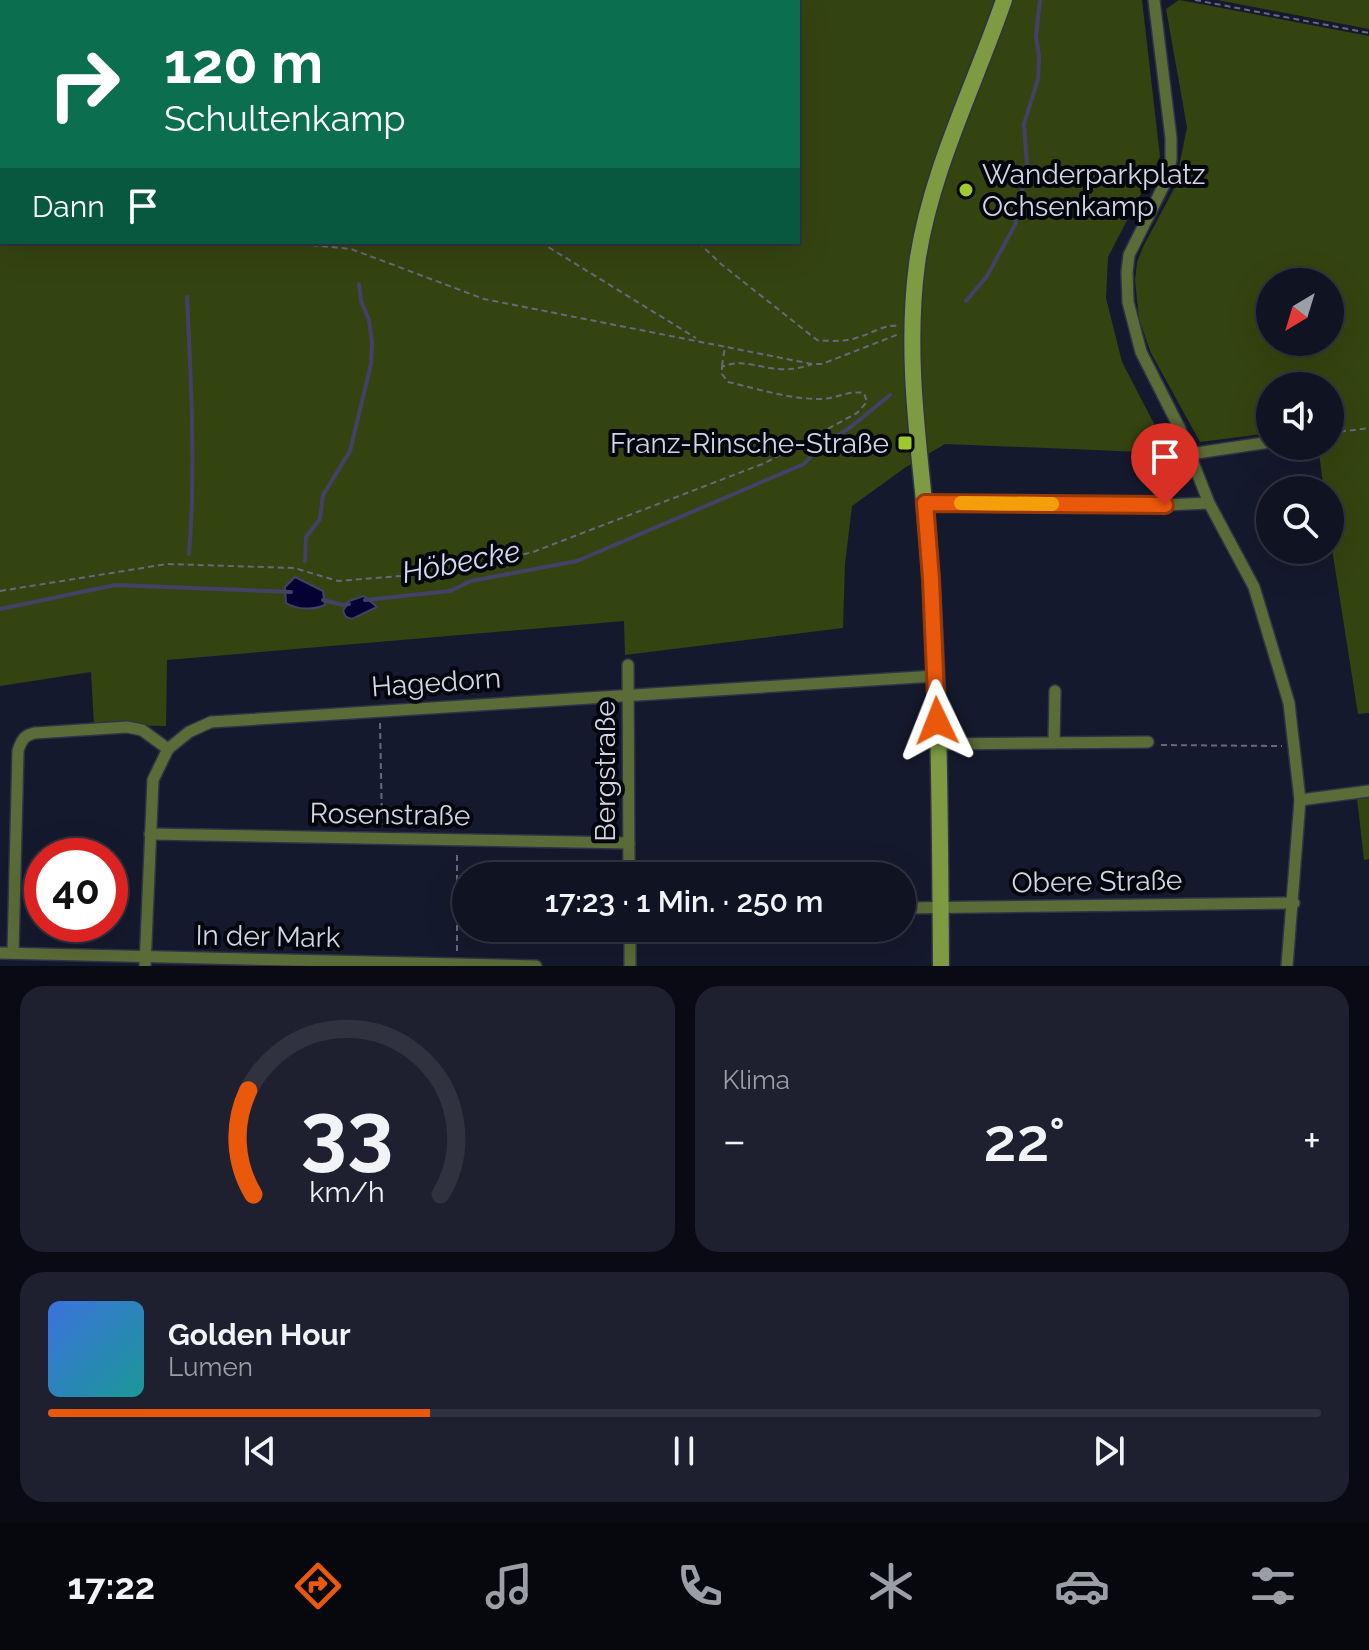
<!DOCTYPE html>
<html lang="de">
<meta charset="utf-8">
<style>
:root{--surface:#101322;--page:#1e202f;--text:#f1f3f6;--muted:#9c9ea5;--line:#303240;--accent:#ea580c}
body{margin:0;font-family:Raleway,sans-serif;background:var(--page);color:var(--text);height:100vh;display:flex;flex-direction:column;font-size:30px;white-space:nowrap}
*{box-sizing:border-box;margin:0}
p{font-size:26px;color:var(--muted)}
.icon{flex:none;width:44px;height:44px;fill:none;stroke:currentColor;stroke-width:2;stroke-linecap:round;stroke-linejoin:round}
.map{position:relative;height:966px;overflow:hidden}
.panel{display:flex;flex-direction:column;gap:20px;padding:20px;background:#090a13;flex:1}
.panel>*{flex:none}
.top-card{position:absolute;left:0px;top:0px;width:800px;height:244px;box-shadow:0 8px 32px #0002,0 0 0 2px var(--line);background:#0b6e4f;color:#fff;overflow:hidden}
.needle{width:52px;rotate:218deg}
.fabs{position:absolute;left:1256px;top:268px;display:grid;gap:16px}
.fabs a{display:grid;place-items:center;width:88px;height:88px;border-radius:50%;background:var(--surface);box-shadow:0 8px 32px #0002,0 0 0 2px var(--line);font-size:40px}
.speed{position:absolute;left:24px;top:838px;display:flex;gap:16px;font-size:40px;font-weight:700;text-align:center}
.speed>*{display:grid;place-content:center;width:104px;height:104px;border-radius:50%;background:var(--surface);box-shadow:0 8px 32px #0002,0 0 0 2px var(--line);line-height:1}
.speed .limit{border:12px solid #d22;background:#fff;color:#111}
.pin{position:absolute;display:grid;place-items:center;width:68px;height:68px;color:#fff;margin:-82px -34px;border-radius:50% 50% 50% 0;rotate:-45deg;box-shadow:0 0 8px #0007}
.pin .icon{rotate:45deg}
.me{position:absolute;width:88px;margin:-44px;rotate:358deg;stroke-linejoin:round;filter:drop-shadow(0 0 6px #0008)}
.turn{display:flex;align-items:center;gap:28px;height:168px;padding:0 32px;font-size:36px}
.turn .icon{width:104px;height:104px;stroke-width:2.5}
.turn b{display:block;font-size:56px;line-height:68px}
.then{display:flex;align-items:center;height:76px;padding:0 32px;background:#0003;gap:16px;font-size:30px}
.big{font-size:60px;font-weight:600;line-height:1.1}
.panel .tile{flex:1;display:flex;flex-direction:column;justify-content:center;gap:12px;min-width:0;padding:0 28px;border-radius:24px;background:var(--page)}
.panel .dial{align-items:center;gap:0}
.dial svg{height:208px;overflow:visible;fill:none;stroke:var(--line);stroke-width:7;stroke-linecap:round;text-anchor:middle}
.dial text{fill:var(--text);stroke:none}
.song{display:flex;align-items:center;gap:24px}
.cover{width:96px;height:96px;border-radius:12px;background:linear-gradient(135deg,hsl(220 70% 55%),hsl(180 70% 35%))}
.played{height:8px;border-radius:4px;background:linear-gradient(90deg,var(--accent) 30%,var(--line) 30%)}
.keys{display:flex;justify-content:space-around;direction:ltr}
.heat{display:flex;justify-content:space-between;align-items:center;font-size:44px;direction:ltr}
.panel .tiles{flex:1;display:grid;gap:20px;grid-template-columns:1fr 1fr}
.tile:last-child{grid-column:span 2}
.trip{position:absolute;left:452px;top:862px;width:464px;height:80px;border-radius:40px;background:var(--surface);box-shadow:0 8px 32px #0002,0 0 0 2px var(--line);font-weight:600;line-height:80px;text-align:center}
.tab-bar{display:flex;height:128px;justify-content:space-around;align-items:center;background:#06080e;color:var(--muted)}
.tab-bar .icon{width:56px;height:56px}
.tab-bar .current{color:var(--accent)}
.tab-bar b{font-size:36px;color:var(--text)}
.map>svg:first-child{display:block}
.green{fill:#344410;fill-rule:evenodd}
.water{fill:#060133;stroke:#434168;stroke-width:2}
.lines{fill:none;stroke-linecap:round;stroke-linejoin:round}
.stream{stroke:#434168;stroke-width:4}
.street-casing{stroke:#2f3347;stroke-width:14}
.secondary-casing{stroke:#2f3347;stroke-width:19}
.path{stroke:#65697b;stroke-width:2;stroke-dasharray:6 4;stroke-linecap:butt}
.street{stroke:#5a6c37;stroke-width:11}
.secondary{stroke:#7e9a42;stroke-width:16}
.route-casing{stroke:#983908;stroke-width:20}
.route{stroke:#ea580c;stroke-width:14}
.slow{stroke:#f59e0b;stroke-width:14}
.poi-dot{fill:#9eca2f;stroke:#04050d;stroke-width:3}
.labels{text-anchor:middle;stroke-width:8;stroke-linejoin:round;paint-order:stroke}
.poi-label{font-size:28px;fill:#d2d6e4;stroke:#04050d;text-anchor:start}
.street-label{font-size:28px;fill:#d2d6e4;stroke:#04050d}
.water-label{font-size:30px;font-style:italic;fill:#d4daef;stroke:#04050d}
</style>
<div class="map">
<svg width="1369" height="966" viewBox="0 0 1369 966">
<rect width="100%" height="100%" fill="#15192d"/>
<g class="green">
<path d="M0,0h1142l18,157 -52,100 -2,41 16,64 42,81 -21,-1v10l-198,-8 -39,23 -54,39 -7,58 -2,64 -218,27 -1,-34 -457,39 -1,66 -72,-1 -3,-53 -91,14zM2,2h796v240h-796z"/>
<path d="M1179,0l190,36v677l-11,1 -28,-178v-46h-6l-6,-44h12v-60h-60v47l-70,9 -49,-89 -12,-34 -4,-39 2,-18 7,-17 31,-58 12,-60 -21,-118zM1270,282h60v60h-60z"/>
<polygon points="1217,0 1369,0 1369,29"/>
<polygon points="1369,797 1369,859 1364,860 1357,798"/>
</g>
<g class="water">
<path d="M295,577l28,14 2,14c-12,5 -27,5 -39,-2l-1,-16z"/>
<polygon points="364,596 377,607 352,619 346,617 343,611 349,601"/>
</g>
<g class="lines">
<g class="stream">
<path d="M187,297c4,85 9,171 2,257"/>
<polyline points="966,301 987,276 1015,225 1027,166 1024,124 1038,79 1039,57 1036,36 1040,0"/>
<polyline points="305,561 306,537 320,519 323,495 350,451 371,364 372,343 369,320 361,301 359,284"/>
<polyline points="323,600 343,605 349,604"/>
<polyline points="365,600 450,591 471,581 577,561 804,464 819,448 852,426 890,395"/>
<polyline points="0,609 115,585 291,592"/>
</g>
<defs>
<g id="street">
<polyline points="1154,0 1171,138 1171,160 1166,181 1129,255 1127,272 1128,302 1141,352 1180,429 1209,503 1254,587 1289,703 1300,800 1287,966"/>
<polyline points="1190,454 1270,442"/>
<polyline points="925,503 1165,505 1209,503"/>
<polyline points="628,665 629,876"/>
<polyline points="1054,742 1055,691"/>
<polyline points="938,744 1148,742"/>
<polyline points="1300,800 1369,791"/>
<polyline points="150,834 629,843"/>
<polyline points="902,908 1294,903"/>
<polyline points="630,928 630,966"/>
<polyline points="0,953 536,966"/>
<path d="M13,953l5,-202c3,-10 6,-16 17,-18l92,-6 15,3 26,19"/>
<polyline points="145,966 153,780 168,749 189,732 211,722 935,676"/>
</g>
<path id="secondary" d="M941,966c-1,-129 -1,-259 -10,-388 -7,-104 -28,-209 -14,-314 13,-92 57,-177 87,-264"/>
</defs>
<use href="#street" class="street-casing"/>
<use href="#secondary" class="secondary-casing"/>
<g class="path">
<polyline points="139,0 143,2"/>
<polyline points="1195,0 1369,33"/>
<polyline points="0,234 2,234"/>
<polyline points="282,242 351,249 484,299 812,364 822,364 899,334"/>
<polyline points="540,242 696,338"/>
<path d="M698,242l23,22 96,76c13,1 26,2 39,-2 15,-4 28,-14 43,-12"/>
<polyline points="722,366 725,346"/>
<polyline points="1330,433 1369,428"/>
<path d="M0,591l167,-27 127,4 44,13 112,-9 83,-20 232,-89 92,-50 10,-11 -3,-9c-15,-3 -29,6 -44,6 -31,0 -62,-10 -92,-17l-6,-8v-7c19,-9 38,1 57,2 12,1 22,-1 33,-5"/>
<polyline points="380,723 382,825"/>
<polyline points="1161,745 1282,746"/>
<polyline points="457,951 457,853"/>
</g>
<use href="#street" class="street"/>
<use href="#secondary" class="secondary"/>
</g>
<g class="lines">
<defs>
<polyline id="route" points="937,721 931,579 925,503 1165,505"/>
</defs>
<use href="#route" class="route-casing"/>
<use href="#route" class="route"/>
<polyline class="slow" points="961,503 1052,504"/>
</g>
<g class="poi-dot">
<circle cx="966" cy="190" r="8"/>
<rect x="897" y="435" width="16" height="16" rx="4"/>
</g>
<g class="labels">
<g class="poi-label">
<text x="982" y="184">Wanderparkplatz<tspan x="982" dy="32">Ochsenkamp</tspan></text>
<text x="889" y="453" text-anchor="end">Franz-Rinsche-Straße</text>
</g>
<g class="street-label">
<text transform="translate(436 682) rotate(-4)" y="10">Hagedorn</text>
<text transform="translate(605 771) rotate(-90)" y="10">Bergstraße</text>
<text transform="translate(390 814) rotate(1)" y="10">Rosenstraße</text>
<text transform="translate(1097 881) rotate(-1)" y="10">Obere Straße</text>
<text transform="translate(268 936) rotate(1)" y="10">In der Mark</text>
</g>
<g class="water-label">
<text transform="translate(461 562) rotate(-11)" y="10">Höbecke</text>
</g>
</g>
</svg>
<div class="fabs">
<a><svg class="needle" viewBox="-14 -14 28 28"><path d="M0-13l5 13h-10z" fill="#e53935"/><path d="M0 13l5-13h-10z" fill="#9c9ea5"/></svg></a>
<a><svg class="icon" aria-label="sound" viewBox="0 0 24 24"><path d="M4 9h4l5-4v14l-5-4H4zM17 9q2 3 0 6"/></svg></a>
<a><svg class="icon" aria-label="search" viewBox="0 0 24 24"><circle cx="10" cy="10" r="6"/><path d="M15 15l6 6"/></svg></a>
</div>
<div class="speed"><div class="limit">40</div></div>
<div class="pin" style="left:1165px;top:505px;background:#d93025"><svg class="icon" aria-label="arrive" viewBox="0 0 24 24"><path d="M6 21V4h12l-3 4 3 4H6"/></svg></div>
<svg class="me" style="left:937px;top:721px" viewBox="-20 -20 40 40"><path d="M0-17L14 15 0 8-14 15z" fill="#ea580c" stroke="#fff" stroke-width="4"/></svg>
<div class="trip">17:23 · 1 Min. · 250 m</div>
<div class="top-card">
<div class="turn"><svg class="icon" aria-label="right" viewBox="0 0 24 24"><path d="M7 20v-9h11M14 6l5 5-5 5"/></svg><div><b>120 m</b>Schultenkamp</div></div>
<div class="then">Dann<svg class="icon" aria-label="arrive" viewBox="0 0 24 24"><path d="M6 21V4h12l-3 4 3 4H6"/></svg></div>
</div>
</div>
<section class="panel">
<div class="tiles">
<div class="tile dial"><svg viewBox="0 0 100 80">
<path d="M14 69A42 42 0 1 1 86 69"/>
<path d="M14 69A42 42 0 0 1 12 29" stroke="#ea580c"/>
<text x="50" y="56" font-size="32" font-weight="700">33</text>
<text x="50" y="72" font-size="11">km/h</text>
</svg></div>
<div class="tile"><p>Klima</p>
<div class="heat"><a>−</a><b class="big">22°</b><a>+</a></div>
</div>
<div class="tile">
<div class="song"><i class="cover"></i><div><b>Golden Hour</b><p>Lumen</p></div></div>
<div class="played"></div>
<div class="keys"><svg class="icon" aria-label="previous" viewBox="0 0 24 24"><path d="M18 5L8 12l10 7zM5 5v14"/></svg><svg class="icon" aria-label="pause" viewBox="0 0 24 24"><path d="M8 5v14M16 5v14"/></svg><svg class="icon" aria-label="next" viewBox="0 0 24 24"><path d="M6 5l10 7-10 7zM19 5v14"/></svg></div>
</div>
</div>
</section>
<nav class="tab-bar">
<b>17:22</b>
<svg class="icon current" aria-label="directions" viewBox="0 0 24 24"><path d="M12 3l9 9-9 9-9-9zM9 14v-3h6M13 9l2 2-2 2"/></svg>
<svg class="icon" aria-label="music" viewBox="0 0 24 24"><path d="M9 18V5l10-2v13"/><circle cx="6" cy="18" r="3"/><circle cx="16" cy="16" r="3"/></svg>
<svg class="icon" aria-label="phone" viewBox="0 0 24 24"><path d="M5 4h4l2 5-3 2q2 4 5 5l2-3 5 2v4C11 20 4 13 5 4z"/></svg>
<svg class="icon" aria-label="climate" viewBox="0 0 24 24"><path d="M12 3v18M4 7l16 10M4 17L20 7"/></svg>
<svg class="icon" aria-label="car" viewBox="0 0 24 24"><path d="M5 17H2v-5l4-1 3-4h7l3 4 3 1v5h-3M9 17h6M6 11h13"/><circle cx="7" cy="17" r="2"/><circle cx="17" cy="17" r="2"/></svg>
<svg class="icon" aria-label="filters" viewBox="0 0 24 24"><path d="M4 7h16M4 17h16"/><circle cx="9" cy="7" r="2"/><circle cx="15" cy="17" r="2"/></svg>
</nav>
